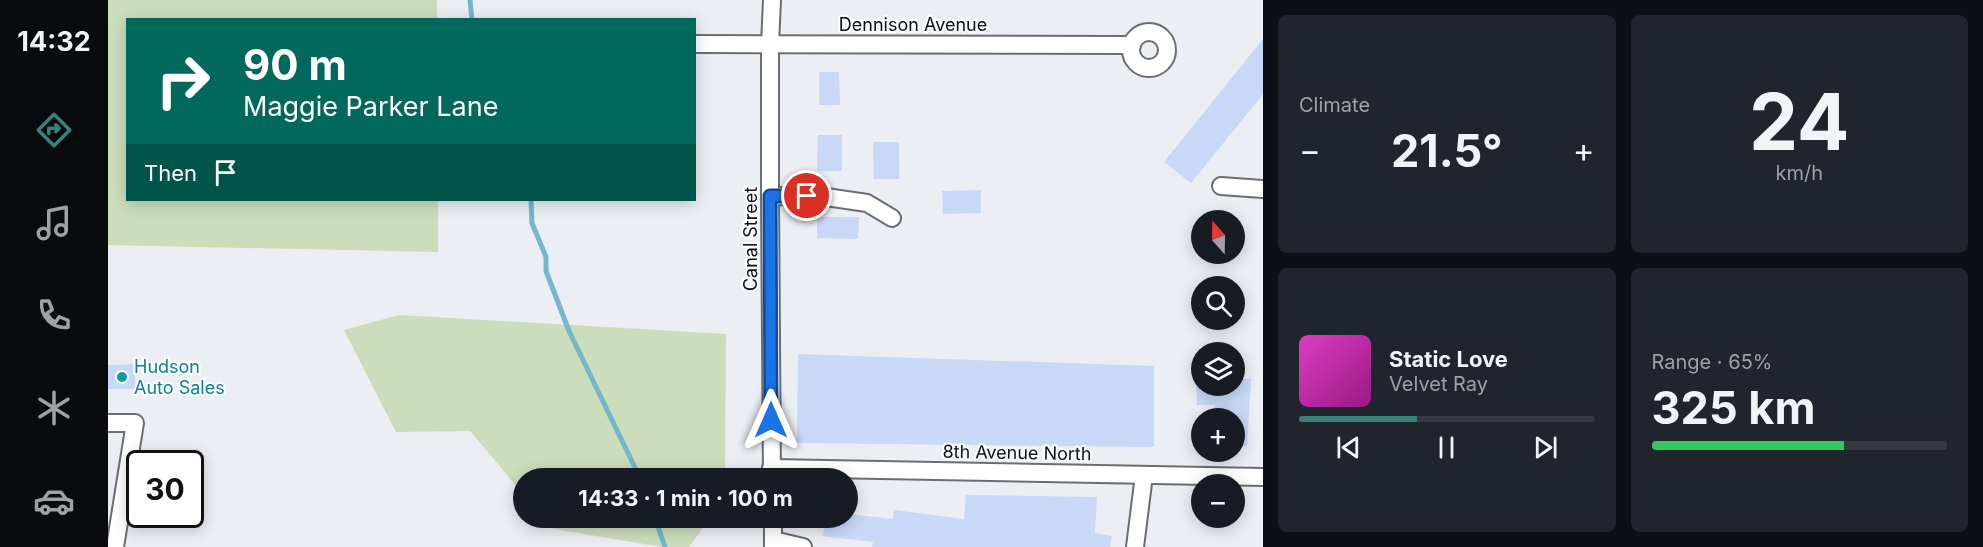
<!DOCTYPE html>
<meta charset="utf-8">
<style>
:root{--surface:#171b24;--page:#20242c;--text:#f1f3f6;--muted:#9ea1a6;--line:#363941;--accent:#38817d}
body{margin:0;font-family:Inter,sans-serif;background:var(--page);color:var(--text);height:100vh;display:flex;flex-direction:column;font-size:22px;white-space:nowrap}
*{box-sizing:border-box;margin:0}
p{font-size:20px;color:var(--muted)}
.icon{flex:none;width:33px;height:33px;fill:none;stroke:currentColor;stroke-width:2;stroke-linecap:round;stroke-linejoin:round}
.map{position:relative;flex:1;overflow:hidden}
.sheet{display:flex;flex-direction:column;gap:15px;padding:15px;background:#0d0f14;width:720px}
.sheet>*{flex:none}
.hud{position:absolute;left:18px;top:18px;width:570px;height:183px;border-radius:0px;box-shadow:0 3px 15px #0003;background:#00695c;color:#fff;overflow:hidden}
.needle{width:39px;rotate:340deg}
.tools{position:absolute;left:1083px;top:210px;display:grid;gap:12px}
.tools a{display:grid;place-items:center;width:54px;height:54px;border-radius:50%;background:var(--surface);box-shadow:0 3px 15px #0003;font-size:30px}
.speed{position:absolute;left:18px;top:450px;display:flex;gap:12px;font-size:30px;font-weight:700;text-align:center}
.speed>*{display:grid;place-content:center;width:78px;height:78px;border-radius:50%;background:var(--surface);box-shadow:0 3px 15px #0003;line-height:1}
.speed .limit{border:3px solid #111;border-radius:9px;background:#fff;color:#111}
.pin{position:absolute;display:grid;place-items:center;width:51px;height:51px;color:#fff;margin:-26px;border:3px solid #fff;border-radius:50%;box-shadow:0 2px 6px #0007}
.me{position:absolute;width:66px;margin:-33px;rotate:0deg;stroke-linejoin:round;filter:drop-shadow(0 0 4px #0008)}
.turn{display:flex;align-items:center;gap:21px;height:126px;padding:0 18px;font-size:27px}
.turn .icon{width:78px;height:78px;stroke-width:2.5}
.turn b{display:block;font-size:42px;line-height:51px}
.then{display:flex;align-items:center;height:57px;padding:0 18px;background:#0003;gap:12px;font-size:22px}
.big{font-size:45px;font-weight:700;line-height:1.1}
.sheet .widget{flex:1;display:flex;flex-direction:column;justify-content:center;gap:9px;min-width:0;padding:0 21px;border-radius:9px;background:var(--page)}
.sheet .dial{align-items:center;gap:0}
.dial b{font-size:78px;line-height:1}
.song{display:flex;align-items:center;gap:18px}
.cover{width:72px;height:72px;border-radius:9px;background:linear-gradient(135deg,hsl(310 70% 55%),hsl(310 70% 35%))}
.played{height:6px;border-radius:3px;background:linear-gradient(90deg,var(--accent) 40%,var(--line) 40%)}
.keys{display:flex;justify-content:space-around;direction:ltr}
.heat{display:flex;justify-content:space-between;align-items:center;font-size:33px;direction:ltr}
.charge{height:9px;border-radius:4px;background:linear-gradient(90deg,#34c759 65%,var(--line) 0)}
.sheet .tiles{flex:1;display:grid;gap:15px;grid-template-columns:repeat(2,1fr)}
.trip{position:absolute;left:405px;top:468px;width:345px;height:60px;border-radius:30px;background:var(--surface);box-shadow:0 3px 15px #0003;font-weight:700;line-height:60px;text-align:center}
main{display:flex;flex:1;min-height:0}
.tab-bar{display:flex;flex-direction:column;width:108px;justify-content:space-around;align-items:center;background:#090b0e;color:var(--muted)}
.tab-bar .icon{width:42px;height:42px}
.tab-bar .selected{color:var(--accent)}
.tab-bar b{font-size:27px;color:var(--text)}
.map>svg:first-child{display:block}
.green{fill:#ccddbc}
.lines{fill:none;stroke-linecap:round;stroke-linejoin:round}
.stream{stroke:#75b7cc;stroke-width:5}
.building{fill:#c8d8f6}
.minor-casing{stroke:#6a6d71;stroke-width:20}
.minor{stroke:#fff;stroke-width:16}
.route-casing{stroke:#114b97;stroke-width:15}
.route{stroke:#1a73e8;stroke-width:10}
.culture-dot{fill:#0f9aa8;stroke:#f9fbfe;stroke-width:2}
.labels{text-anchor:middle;stroke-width:4.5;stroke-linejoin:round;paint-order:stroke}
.street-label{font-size:18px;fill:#0e0f11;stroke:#f9fbfe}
.culture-label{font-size:18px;fill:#0d838f;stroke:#f9fbfe;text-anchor:start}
</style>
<main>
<nav class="tab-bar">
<b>14:32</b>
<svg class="icon selected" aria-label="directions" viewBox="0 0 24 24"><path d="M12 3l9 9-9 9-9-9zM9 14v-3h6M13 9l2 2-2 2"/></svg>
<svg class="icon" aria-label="music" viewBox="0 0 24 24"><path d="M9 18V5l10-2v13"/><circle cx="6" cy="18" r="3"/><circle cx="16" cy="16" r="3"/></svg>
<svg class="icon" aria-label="phone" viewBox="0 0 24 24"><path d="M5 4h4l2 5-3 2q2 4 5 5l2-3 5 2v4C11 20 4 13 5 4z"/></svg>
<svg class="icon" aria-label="climate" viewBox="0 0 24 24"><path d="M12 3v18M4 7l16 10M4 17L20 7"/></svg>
<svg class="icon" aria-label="car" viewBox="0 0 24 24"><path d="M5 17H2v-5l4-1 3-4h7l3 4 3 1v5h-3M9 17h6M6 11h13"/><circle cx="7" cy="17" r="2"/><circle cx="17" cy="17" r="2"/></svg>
</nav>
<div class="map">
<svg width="1155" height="547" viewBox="0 0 1155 547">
<rect width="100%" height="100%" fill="#ebeef3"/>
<g class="green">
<polygon points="0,0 329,0 329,19 20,20 20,200 330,200 330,252 0,245"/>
<polygon points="291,315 618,334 617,478 416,478 415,494 362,431 288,432 236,330"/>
<polygon points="436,518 602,518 581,547 554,547 446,529"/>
</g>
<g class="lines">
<g class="stream">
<polyline points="362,0 364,20"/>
<polyline points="423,200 424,223 438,257 438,271 461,331 532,478"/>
<polyline points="547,518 557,547"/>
</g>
</g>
<g class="building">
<polygon points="1155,39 1155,94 1083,183 1056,162"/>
<polygon points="711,72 731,72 732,105 711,105"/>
<polygon points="710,135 734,135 734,171 709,171"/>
<polygon points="765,142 791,142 791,179 766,179"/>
<polygon points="873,190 873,213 835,214 834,191"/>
<polygon points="709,217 751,217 750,239 709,238"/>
<polygon points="690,354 1046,366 1046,447 689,443"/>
<polygon points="27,364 27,389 0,389 0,365"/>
<polygon points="1088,379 1094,379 1094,386 1126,386 1126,379 1143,379 1139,446 1126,446 1126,418 1106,418 1106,405 1089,405"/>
<polygon points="858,495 989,497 987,533 1004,536 1002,547 764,547 765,542 714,536 719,518 740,518 740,514 785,519 786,510 856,519"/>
</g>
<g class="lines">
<defs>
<g id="minor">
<circle cx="1041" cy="50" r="18"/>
<polyline points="586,44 1024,45"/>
<polyline points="1113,186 1155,189"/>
<polyline points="662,196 718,197 759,203 784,218"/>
<polyline points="0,423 27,423 7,547"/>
<polyline points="663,468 1155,477"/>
<polyline points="664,478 662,196 662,45 664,0"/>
<polyline points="665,518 665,547"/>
<polyline points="665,540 695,547"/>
<polyline points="1027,547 1036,475"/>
</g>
</defs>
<use href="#minor" class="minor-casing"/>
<use href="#minor" class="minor"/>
</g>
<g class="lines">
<defs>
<polyline id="route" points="663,420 662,196 699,196"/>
</defs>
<use href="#route" class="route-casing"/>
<use href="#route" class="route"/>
</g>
<circle class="culture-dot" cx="14" cy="377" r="6"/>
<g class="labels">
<g class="street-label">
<text x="805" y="31">Dennison Avenue</text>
<text transform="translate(643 239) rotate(-90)" y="6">Canal Street</text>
<text transform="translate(909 453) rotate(1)" y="6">8th Avenue North</text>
</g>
<g class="culture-label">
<text x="26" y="373">Hudson<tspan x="26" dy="21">Auto Sales</tspan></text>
</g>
</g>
</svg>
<div class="tools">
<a><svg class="needle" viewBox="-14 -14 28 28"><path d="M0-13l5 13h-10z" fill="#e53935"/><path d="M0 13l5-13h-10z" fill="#9ea1a6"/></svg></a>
<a><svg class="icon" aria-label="search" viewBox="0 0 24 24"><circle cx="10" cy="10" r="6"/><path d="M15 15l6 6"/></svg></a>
<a><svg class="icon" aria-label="layers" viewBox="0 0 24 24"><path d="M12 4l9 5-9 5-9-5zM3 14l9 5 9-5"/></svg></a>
<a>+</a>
<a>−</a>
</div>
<div class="speed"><div class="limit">30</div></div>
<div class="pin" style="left:699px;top:196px;background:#d93025"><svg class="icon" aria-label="arrive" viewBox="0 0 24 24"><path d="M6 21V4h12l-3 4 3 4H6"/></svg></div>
<svg class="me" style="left:663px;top:420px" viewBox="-20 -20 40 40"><path d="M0-17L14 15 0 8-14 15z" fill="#1a73e8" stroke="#fff" stroke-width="4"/></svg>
<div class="trip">14:33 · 1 min · 100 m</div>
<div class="hud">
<div class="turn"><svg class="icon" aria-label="right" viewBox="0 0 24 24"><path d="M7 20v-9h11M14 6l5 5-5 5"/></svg><div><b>90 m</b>Maggie Parker Lane</div></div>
<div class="then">Then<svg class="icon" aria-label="arrive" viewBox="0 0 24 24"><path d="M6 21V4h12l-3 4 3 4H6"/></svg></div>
</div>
</div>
<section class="sheet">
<div class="tiles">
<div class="widget"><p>Climate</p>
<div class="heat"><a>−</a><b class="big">21.5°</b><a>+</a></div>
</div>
<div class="widget dial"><b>24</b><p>km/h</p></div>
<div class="widget">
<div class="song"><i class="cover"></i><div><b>Static Love</b><p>Velvet Ray</p></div></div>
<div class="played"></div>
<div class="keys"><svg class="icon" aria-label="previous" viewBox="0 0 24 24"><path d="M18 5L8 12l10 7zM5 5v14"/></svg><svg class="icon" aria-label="pause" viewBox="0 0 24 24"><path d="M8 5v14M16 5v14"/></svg><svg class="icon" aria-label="next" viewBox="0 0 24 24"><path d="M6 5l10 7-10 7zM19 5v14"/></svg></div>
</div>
<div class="widget"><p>Range · 65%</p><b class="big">325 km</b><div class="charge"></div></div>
</div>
</section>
</main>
